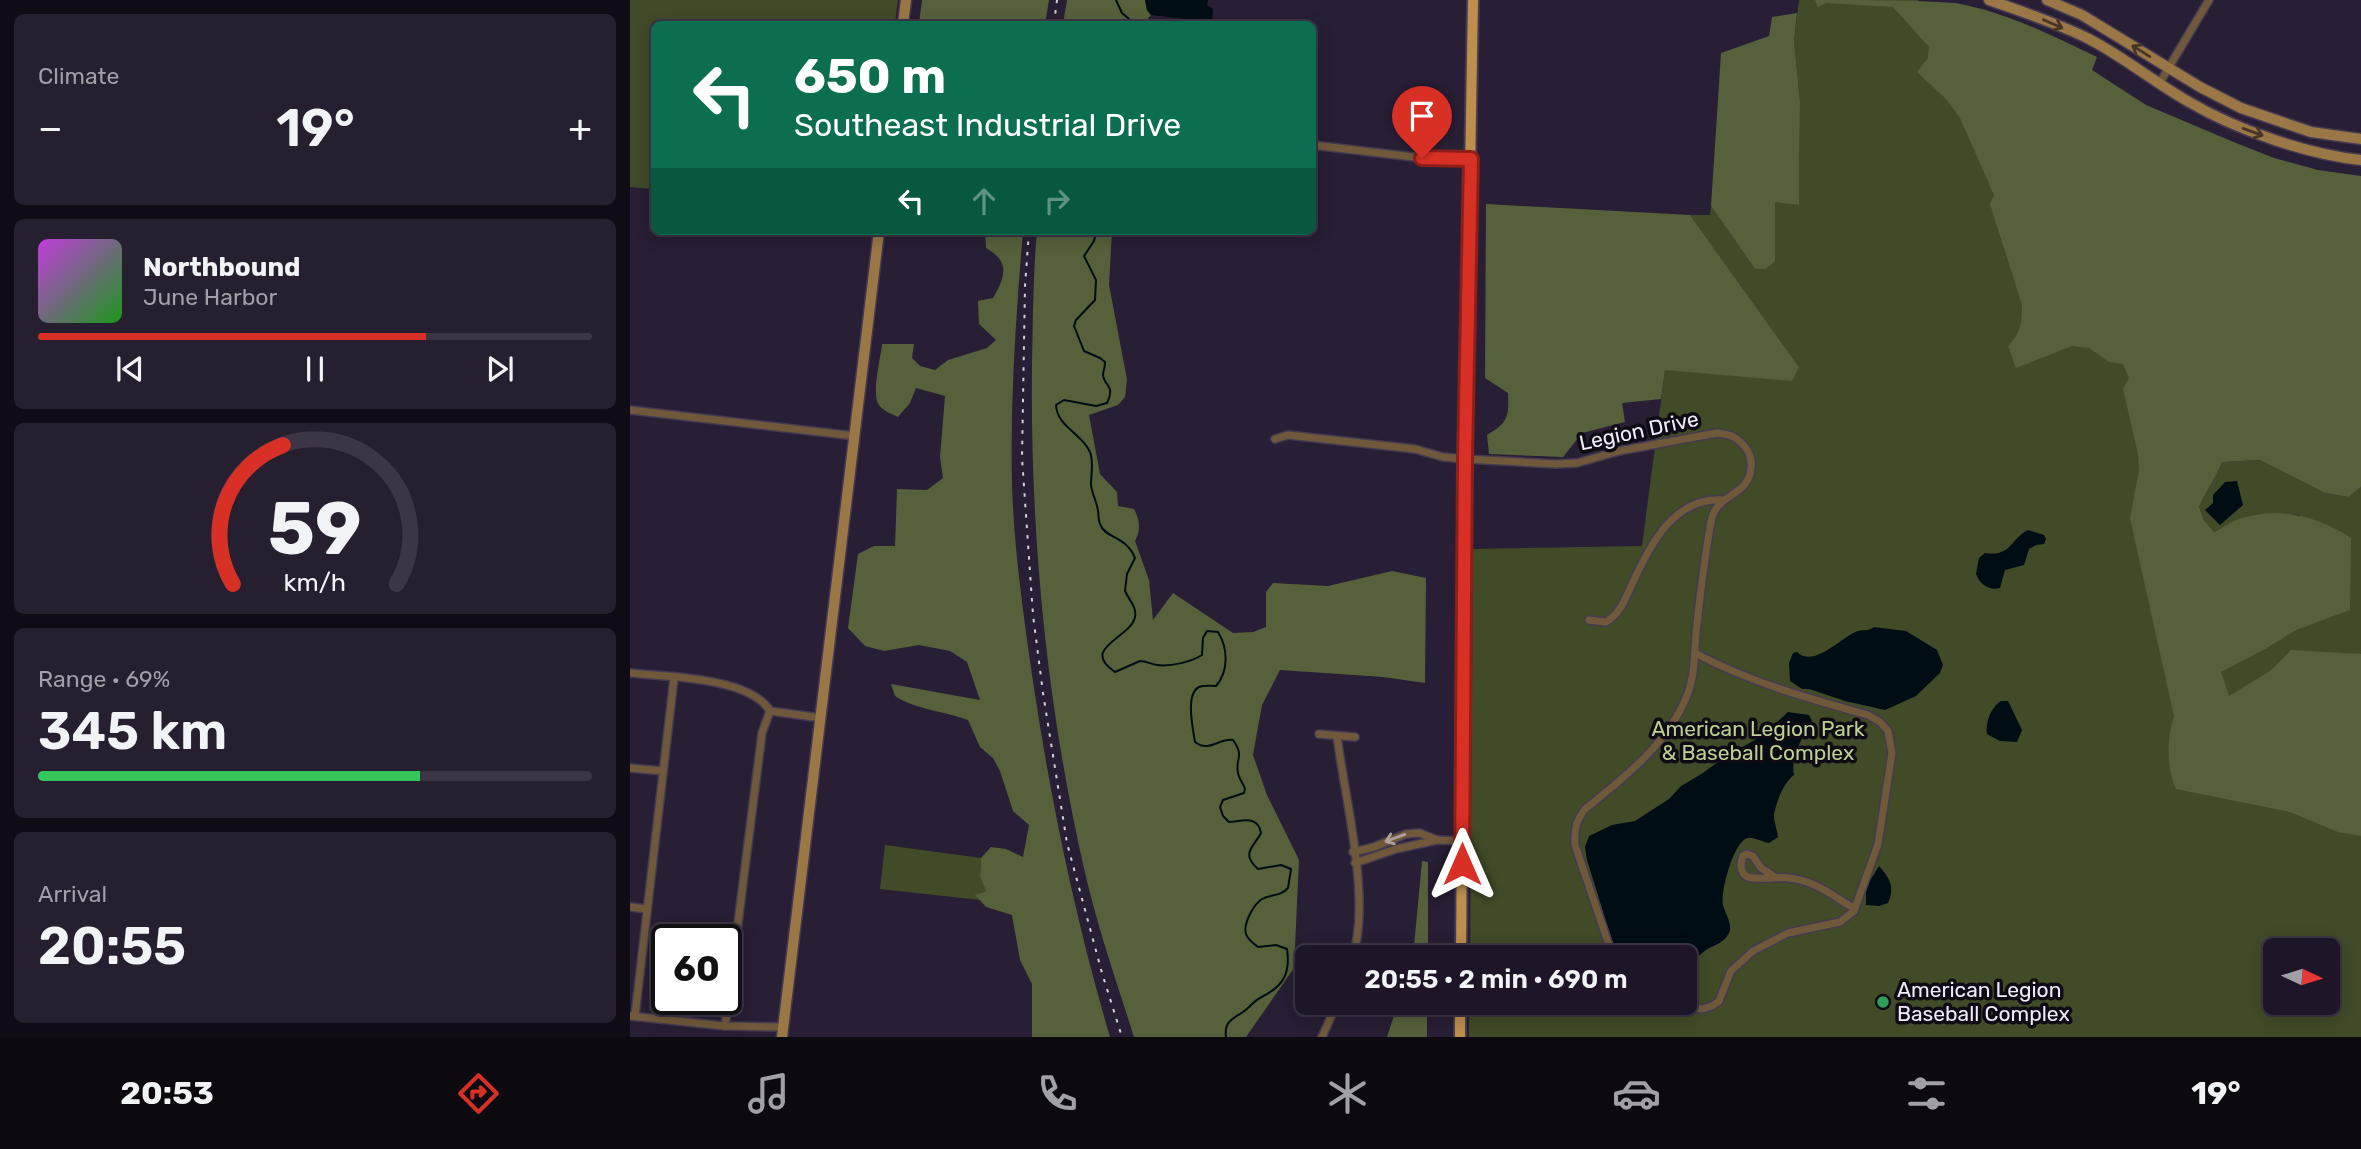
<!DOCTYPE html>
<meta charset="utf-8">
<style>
:root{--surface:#1e1628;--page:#261f30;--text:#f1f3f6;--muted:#a19fa8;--line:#3c3545;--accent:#d93025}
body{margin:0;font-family:Rubik,sans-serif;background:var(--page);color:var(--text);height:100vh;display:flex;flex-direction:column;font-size:26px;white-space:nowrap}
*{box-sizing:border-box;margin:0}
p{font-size:23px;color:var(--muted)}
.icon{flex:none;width:38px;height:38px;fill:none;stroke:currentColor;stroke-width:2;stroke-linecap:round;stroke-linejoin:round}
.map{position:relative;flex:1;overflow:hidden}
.details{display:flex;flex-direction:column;gap:14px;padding:14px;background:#100c16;width:630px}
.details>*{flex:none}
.guide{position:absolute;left:21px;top:21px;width:665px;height:214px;border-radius:10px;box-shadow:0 4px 18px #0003,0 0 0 2px var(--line);background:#0b6e4f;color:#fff;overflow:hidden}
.needle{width:46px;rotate:94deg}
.buttons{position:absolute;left:1633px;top:938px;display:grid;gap:14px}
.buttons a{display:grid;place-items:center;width:77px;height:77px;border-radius:10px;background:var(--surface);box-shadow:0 4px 18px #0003,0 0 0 2px var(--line);font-size:35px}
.speed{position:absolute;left:21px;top:924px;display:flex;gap:14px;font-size:35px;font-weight:700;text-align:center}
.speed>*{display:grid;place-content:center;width:91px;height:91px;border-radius:50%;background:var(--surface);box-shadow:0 4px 18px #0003,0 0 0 2px var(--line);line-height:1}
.speed .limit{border:4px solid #111;border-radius:10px;background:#fff;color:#111}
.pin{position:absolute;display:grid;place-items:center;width:60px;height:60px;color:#fff;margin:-72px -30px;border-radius:50% 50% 50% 0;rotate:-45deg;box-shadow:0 0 7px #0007}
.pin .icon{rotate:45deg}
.me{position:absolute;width:77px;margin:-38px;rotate:0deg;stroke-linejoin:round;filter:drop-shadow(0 0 5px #0008)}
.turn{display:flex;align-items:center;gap:24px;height:147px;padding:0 28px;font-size:32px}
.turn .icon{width:91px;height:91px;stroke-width:2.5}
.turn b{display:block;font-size:49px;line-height:60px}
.lanes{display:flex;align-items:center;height:66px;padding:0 28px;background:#0003;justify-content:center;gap:35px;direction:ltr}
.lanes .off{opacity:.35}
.big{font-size:52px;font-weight:600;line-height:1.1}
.details .card{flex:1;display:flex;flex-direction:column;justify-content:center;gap:10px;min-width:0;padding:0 24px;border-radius:10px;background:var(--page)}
.details .dial{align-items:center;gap:0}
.dial svg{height:182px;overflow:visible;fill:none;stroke:var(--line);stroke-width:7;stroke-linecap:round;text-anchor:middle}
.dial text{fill:var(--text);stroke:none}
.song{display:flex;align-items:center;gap:21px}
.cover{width:84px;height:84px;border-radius:10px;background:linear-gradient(135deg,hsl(290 70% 55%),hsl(120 70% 35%))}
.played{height:7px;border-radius:4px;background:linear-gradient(90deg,var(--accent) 70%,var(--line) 70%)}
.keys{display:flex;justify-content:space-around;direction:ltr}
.heat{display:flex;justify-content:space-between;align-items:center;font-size:38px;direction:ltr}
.charge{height:10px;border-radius:5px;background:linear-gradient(90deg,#34c759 69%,var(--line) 0)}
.trip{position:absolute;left:665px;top:945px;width:402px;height:70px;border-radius:10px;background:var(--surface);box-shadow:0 4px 18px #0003,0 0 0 2px var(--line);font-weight:600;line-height:70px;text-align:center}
.tab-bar{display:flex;height:112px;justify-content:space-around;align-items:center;background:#0c0910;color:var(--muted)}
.tab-bar .icon{width:49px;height:49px}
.tab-bar .active{color:var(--accent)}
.tab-bar b{font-size:32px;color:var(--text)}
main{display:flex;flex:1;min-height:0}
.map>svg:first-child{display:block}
.green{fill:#414b28;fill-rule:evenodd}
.forest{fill:#56613b}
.water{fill:#000d15}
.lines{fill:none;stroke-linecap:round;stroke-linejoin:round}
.stream{stroke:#000d15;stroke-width:2}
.minor-casing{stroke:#443b51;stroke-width:10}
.secondary-casing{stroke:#443b51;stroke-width:13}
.primary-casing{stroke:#443b51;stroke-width:14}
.minor{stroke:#70593b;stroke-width:7}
.secondary{stroke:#9b7745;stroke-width:10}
.primary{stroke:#bd8e4c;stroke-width:10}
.rail{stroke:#d4cede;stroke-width:2;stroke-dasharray:3.5 7;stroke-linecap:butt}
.oneway{stroke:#473628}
.oneway2{stroke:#b0a29b}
.route-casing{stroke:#8d1f18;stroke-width:18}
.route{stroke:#d93025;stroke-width:12}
.leisure-dot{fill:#2e9e5b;stroke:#0f0b15;stroke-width:2.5}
.labels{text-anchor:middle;stroke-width:7;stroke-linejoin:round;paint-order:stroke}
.street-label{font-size:21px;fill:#f1ecfb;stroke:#0f0b15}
.park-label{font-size:21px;fill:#bdd08f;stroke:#0f0b15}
.poi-label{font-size:21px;fill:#f1ecfb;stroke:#0f0b15;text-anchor:start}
</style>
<main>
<section class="details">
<div class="card"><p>Climate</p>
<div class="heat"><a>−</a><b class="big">19°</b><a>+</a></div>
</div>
<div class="card">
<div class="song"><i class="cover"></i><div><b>Northbound</b><p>June Harbor</p></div></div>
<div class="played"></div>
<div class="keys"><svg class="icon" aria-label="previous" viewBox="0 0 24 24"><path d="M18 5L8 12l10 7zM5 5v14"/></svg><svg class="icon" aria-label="pause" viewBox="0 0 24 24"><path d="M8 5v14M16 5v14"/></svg><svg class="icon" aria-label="next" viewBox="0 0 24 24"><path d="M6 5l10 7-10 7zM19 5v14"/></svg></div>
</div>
<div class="card dial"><svg viewBox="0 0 100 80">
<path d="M14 69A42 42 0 1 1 86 69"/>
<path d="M14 69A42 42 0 0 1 36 8" stroke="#d93025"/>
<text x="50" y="56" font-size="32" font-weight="700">59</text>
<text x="50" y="72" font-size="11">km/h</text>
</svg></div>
<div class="card"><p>Range · 69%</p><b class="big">345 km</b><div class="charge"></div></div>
<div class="card"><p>Arrival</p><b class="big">20:55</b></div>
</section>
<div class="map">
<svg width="1731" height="1037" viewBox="0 0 1731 1037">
<rect width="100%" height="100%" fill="#281e35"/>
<g class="green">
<polygon points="0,0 268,0 265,24 24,24 24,189 0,187"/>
<path d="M1169,0h119l185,296 122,350 42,2 30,-18 52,-20 -50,-95c-34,-3 -54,1 -85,17l-10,-12 -5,-13c7,-16 17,-29 23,-45l38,-2 65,33 24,4 12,-10v550h-892v-34h216v-46h-215l3,-408 169,-3 23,-176 134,-3 -109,-152h20l1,-9 44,63 20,-68 24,4 1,-104 -6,-60zM1645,950h53v53h-53z"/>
<polygon points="255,845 351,858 350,877 356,891 346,895 350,900 250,889"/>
</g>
<g class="forest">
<polygon points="292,0 419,0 415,24 289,24"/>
<polygon points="437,0 515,0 517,10 521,15 515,22 504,22 503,24 433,24"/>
<path d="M1185,0c46,0 95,0 140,3 51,9 96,32 142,54l-5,13 54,35 90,38 38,15 44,12 43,6v311l-12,10 -24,-4 -65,-33 -38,2c-6,16 -16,29 -23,45l5,13 10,12c8,-4 17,-10 25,-13 39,-13 79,-3 112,19l-1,72 -53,20 -30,18 -46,24 8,24 41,-25 21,-21 70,4v182l-23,-4 -48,-20 -114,-23c-10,-20 -9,-53 -2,-73l-44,-198 9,-47 -1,-17 -15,-65 6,-11 -6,-14 -14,-2 -20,-14 -17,-2 -56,22 -8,-22c13,-13 14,-23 14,-41l-32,-101 4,-9 -34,-77 -14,-19 -29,-27 11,-14 1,-11 -36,-40 -67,-4 -8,4z"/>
<polygon points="1167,13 1164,41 1170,101 1169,205 1145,202 1145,261 1136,269 1125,269 1081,206 1091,53 1139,36 1142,17"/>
<path d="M856,204l204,11 109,152 -7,14 -127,-11 -4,29 -39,4 3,19 -43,11 -19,24 -74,-3 -2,-19c21,-13 22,-17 21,-42l-23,-15z"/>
<path d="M355,231h38c-7,84 -13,169 -11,254 2,63 11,127 20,190 18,122 43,243 78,362h-78v-53l-12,-24 -8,-45 -26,-8 -11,-12 11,-4 -6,-14 1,-19 10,-11 15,2 17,8 6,-32 -16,-14 -13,-40 -7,-13 -13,-11 -12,-27c-24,-9 -51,-10 -73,-24l-4,-12 89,16 -13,-38 -17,-11 -31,-6 -35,6 -19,-5 -17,-18 10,-74 16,-8h21l2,-57 30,1 16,-12 -3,-21 5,-61 -29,-8 -6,15 -12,14c-6,-3 -15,-6 -19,-12 -8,-10 2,-48 3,-61h32l-2,14 8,8 15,4 13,-10 39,-12 9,-8 -17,-16 -1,-23 15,-3c12,-21 18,-36 -7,-50z"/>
<path d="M407,231h75l-3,54 18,94 -2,18 -7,8 -29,10 11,59 17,18 1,14 16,3c6,11 7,21 1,32l14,39 4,40 20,-27 60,40 20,-1 13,-5v-35l7,-9 55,3 64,-15 34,7 -1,105 -42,-6 -103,-7 -18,35 -9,50 14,40 32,65 -5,108 -48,69h-112c-18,-57 -38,-114 -51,-173 -37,-164 -53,-332 -51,-500 1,-45 1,-89 5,-133z"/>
<polygon points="792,861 798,862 798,957 783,957"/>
<polygon points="768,1003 797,1003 797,1037 757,1037"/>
</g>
<g class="water">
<polygon points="515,0 578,0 577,5 583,9 582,22 521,15 517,10"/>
<polygon points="1607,481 1613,505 1590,525 1575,510 1583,503 1583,495 1595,482"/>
<path d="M1398,530l16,5 2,4 -2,5 -8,1 -7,4 -5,16 -19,5 -5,18c-10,3 -20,-3 -24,-14l3,-16 6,-5c27,4 25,-14 43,-23z"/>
<path d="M1244,627l32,4 31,19 6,15 -3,8 -24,23 -31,14 -40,-9 -36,-12h-7l-12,-8 -1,-18 4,-10 4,-1c17,17 45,-16 61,-21 7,-2 9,1 16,-4z"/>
<path d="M1371,701h7l14,29 -5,12 -17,-1 -13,-7c-2,-11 4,-27 14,-33z"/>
<path d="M1158,712l21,3 3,6c-9,16 -22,35 -18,54 -10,7 -18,27 -20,40 0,8 3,14 4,22l-9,6c-7,-1 -15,-6 -21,-5 -14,2 -28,54 -25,67 2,8 8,16 7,25 -3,12 -16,15 -24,20 -10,7 -16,15 -21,25v-18h-68l-30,-97 -2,-13 4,-11 23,-11 23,-4 34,-22 12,-13 22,-13 16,-12 9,-2 2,-5 32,-18z"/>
<path d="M1249,866c11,12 16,22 9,37l-9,3 -13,-1v-18z"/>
</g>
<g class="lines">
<g class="stream">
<polyline points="486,0 492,13 499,19 499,24"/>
<path d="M466,231l-2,10 -10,15 12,24 -1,20 -19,20 -2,6 10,25 16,7 5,4c0,4 -1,8 -2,12 0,12 13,10 4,29l-11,3 -32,-6 -8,5c1,22 26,28 34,47 4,10 1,22 1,33 1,9 6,17 7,26 1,6 0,10 3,15 5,12 25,10 34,32l-8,16 -2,17c4,9 12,16 10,26 -4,21 -56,31 -20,55l25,-11c6,0 11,3 17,4 13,2 34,-3 45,-10l1,-17 4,-7 11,1c10,16 11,39 -2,54 -6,0 -12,-1 -17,1 -14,7 -6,42 -4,55 14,11 24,-4 38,-2 12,17 2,18 5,33 1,6 6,11 7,16l-1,4 -21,7 -3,7 3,9 6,6c14,-1 29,-7 32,11 -7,14 -21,20 -3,36l23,-4 10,4 -3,19c-8,9 -17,6 -26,11 -9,6 -19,25 -16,35 2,6 7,9 12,13l18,-2 11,4c4,26 -5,38 -27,49 -6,3 -11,10 -17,14 -11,7 -19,10 -17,25"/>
</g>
<defs>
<g id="minor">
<polyline points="1529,84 1579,0"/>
<polyline points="682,145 792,158 841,159"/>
<polyline points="0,410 225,436"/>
<path d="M645,439l13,-4 127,14 28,8 22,2 91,5 21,-1 42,-12 98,-18c13,1 20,4 28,14 5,6 7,13 6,21 -2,27 -31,25 -39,49 -7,35 -11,71 -15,107 -3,23 -1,47 -9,69 -19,50 -63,84 -103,116 -9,12 -11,21 -10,36l38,112"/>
<path d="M959,620l17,2c15,-9 20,-25 27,-40 17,-37 41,-85 90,-82"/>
<path d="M0,673c37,4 120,4 140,38l51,7"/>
<polyline points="689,734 725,737"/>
<path d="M707,736c8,64 34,160 16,221"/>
<polyline points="0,768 33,771"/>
<polyline points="723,852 744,847 776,834 790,833 807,840 832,841"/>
<polyline points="725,863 766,849 807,840"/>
<path d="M1145,877l-14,-9 -8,-12 -6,-2 -4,2c-3,7 -3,16 3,20 6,5 34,0 44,2 14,2 29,8 41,16 9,5 15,11 24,14"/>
<polyline points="0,907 17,909"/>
<path d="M1034,1003l38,6 10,-3 7,-5 12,-30 22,-20 35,-18 52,-11 14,-11 24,-67 14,-91 -4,-22 -8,-9 -12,-7c-58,-16 -119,-33 -173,-62"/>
<polyline points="0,1016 95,1026 153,1027"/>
<polyline points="5,1016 44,678"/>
<polyline points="95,1026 132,733 140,711"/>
<polyline points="692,1037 707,1003"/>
</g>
<g id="secondary">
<path d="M1359,0c34,12 68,23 100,39 35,18 66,44 100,63 48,28 117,52 172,58"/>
<polyline points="1417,0 1452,15 1570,87 1611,108 1681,132 1731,139"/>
<polyline points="273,24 276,0"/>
<polyline points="152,1037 249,231"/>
</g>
<g id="primary">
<polyline points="831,957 835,459 843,0"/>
<polyline points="830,1037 830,1003"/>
</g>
</defs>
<use href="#minor" class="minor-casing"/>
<use href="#secondary" class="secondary-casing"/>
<use href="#primary" class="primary-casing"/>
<use href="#minor" class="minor"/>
<use href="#secondary" class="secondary"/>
<use href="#primary" class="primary"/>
<g class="rail">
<polyline points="424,24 427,0"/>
<polyline points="399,231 395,286 392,458 403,615 413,693 437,843 472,973 492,1037"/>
</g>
</g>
<defs><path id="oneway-shaft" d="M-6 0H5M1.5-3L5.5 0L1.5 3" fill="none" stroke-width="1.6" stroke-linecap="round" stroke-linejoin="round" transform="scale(1.75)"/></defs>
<g class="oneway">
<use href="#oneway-shaft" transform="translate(1423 24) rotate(24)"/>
<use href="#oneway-shaft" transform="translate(1511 51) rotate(-148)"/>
<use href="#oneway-shaft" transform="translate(1623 132) rotate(20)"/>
</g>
<use class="oneway2" href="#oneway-shaft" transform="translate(765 838) rotate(160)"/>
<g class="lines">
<defs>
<polyline id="route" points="792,158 841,159 835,459 832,864"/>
</defs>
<use href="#route" class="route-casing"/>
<use href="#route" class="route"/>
</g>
<circle class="leisure-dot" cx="1253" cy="1002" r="7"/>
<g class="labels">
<g class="street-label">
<text transform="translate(1009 431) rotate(-12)" y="7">Legion Drive</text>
</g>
<g class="park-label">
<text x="1128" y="736">American Legion Park<tspan x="1128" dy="24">&amp; Baseball Complex</tspan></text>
</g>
<g class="poi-label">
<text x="1267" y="997">American Legion<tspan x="1267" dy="24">Baseball Complex</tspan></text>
</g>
</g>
</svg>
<div class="buttons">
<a><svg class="needle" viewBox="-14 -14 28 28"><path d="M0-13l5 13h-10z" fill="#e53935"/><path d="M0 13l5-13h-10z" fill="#a19fa8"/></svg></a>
</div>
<div class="speed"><div class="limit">60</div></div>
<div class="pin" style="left:792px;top:158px;background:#d93025"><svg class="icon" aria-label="arrive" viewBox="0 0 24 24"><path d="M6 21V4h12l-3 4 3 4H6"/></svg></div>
<svg class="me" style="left:832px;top:864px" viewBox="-20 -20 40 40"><path d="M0-17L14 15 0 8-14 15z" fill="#d93025" stroke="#fff" stroke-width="4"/></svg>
<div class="trip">20:55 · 2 min · 690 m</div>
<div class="guide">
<div class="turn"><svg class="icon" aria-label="left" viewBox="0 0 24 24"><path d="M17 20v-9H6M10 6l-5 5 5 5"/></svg><div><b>650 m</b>Southeast Industrial Drive</div></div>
<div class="lanes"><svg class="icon" aria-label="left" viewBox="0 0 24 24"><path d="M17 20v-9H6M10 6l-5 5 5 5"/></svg><svg class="icon off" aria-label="ahead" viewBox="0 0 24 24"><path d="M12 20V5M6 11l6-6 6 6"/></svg><svg class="icon off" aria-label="right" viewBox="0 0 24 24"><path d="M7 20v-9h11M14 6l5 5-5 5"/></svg></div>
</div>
</div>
</main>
<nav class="tab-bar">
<b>20:53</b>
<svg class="icon active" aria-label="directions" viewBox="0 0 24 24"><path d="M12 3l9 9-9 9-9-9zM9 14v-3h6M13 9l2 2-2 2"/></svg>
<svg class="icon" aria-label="music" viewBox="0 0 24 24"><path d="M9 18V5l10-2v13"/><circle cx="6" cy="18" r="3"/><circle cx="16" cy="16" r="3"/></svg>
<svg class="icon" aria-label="phone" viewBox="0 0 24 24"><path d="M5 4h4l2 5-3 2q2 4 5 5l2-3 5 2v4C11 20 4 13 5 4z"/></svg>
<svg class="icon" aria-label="climate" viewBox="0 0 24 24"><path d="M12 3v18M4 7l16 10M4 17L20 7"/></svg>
<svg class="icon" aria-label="car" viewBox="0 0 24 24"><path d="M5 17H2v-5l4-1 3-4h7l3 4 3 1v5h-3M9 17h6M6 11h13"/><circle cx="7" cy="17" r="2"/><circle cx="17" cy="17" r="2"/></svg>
<svg class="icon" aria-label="filters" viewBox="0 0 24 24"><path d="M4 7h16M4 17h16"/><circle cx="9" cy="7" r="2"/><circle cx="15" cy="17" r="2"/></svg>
<b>19°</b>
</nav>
